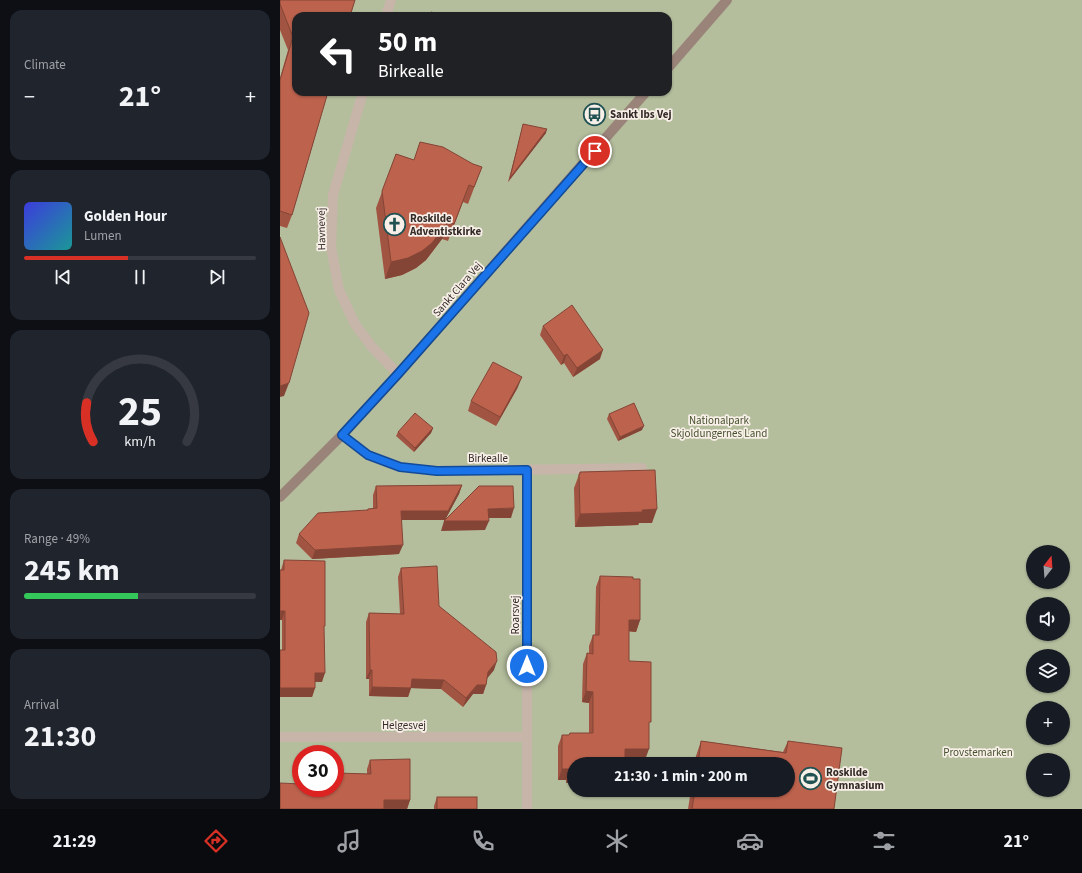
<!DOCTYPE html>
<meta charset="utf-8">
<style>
:root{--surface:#171b24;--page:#20242c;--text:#f1f3f6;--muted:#9ea1a6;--line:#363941;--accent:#d93025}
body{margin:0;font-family:"Source Sans 3",sans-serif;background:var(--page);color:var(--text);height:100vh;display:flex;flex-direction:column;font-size:15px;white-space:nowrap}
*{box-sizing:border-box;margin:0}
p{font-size:13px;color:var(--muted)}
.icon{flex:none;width:22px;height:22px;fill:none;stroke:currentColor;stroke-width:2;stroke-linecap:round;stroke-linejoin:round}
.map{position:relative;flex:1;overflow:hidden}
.drawer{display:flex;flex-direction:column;gap:10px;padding:10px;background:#0d0f14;width:280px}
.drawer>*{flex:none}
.hud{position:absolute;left:12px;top:12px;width:380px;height:84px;border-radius:12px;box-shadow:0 1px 3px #0004;background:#202124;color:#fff;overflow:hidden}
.needle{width:26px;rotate:17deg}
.controls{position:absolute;left:746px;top:545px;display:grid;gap:8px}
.controls a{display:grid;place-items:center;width:44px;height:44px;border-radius:50%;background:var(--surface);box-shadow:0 1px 3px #0004;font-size:20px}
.speed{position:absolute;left:12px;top:745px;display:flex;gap:8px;font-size:20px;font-weight:700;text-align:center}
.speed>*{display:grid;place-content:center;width:52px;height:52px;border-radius:50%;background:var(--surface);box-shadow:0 1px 3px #0004;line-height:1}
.speed .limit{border:6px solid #d22;background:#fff;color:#111}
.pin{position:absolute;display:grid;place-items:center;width:34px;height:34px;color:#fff;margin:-17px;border:2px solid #fff;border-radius:50%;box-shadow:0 1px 4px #0007}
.me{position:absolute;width:44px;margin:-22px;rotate:0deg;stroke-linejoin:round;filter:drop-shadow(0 0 3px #0008)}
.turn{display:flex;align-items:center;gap:14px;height:84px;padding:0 20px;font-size:18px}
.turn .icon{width:52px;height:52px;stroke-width:2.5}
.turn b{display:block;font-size:28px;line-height:34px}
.big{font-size:30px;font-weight:700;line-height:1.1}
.drawer .widget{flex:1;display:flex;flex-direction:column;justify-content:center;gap:6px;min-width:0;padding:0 14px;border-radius:12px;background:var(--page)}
.drawer .dial{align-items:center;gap:0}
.dial svg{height:104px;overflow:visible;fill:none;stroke:var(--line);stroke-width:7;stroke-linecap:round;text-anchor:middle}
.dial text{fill:var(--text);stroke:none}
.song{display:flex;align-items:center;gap:12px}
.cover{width:48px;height:48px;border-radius:6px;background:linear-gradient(135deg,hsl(240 70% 55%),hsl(180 70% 35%))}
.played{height:4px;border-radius:2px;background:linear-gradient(90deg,var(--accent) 45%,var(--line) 45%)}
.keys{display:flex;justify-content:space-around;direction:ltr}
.heat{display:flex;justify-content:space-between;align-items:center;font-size:22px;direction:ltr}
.charge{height:6px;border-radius:3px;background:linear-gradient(90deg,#34c759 49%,var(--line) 0)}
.trip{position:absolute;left:287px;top:757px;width:228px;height:40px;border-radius:20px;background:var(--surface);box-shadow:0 1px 3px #0004;font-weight:700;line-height:40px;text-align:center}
.tab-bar{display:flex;height:64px;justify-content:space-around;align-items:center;background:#090b0e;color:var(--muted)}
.tab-bar .icon{width:28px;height:28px}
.tab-bar .current{color:var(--accent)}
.tab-bar b{font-size:18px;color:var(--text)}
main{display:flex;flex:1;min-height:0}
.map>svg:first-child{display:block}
.green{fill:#b4be9d;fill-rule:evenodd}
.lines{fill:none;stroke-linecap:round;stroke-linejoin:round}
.minor{stroke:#c7b5a9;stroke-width:10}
.secondary{stroke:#9a847a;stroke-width:10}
.wall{fill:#a25442}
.shaded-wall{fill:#844536}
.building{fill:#bc624d;stroke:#844536}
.route-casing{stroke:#114b97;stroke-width:10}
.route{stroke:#1a73e8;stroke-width:7}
.labels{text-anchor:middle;stroke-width:3.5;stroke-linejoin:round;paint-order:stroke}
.poi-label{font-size:11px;font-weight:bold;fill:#342b28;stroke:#f8f0e8;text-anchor:start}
.street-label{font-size:11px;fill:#342b28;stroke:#f8f0e8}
.park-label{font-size:11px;fill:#46512e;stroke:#f8f0e8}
</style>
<main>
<section class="drawer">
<div class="widget"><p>Climate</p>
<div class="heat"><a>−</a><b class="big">21°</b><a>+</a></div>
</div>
<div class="widget">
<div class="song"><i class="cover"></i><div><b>Golden Hour</b><p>Lumen</p></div></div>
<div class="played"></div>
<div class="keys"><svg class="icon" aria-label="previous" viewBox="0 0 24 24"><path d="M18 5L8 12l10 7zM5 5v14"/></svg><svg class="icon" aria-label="pause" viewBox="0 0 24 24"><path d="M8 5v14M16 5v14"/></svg><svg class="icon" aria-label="next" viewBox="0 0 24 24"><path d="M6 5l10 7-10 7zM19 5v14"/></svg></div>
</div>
<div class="widget dial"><svg viewBox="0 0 100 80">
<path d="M14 69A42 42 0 1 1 86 69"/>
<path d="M14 69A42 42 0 0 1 9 39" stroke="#d93025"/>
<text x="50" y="56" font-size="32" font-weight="700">25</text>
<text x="50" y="72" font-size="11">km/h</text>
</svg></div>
<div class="widget"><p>Range · 49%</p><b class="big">245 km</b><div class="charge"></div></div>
<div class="widget"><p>Arrival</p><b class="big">21:30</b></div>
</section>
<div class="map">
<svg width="802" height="809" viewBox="0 0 802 809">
<rect width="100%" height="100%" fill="#f0e5dc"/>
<path class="green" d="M0,0h802v809h-802zM16,16h372v76h-372zM753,552h30v30h-30zM753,604h30v30h-30zM753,656h30v30h-30zM753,708h30v30h-30zM21,754h34v34h-34zM753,760h30v30h-30zM294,764h214v26h-214z"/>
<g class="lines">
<g class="minor">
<polyline points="106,16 111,0"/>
<polyline points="83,92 53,195 51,247 59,290 75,324 92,347 118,374"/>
<polyline points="62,435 88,455 120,467 157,471 362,468"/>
<polyline points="247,470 247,809"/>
<polyline points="0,737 247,737"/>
</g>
<g class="secondary">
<polyline points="388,68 447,0"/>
<polyline points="0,497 62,435 118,374 366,92"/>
</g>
</g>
<g class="wall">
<polygon points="0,0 75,0 12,215 7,228 0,226 0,78 8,50 0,30"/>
<polygon points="243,124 266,133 228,182 242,129"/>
<polygon points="116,154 134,160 193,164 202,167 188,204 183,202 168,241 162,239 146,260 136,268 122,275 105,279 96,208"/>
<polygon points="263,326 320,359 293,377 284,363 281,365 260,335"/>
<polygon points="238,387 216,426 188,411 191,401"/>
<polygon points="329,414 362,430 338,441 327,419"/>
<polygon points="153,428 151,433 134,452 116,436 118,432"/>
<polygon points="300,472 372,523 359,523 358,525 295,527 294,488"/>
<polygon points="182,485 179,494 165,520 121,520 119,554 32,559 16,543 19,534 87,510 88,509 93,509 93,495 96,486"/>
<polygon points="4,560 44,629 42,682 35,682 35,688 32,697 0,697 0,650 2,650 2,620 1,570"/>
<polygon points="121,568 159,606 214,670 207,678 206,685 203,694 193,694 183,707 161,689 131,688 128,697 89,696 89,679 86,679 86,622 89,613 120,614 118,577"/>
<polygon points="320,576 360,620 356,632 349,631 349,661 369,728 365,760 345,760 294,764 286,783 286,780 278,780 278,746 282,735 289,735 290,733 309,733 309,703 302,702 303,664 307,653 309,653 309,646 313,635 315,635 316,587"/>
<polygon points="421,741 503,752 508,741 554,809 408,809 411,790 508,790 508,764 414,764 415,759"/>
<polygon points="90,760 130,800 127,809 0,809 21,788 87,774 87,769"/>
<polygon points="157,797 197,809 154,809 154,806"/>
</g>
<g class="shaded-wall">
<polygon points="267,129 266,133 228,182 230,178"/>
<polygon points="168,222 162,239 146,260 136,268 122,275 105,279 111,262"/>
<polygon points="323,350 320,359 293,377 297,368"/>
<polygon points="287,354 284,363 281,365 284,356"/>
<polygon points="242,377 238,387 216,426 220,417"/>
<polygon points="9,383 4,396 0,397 0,386"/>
<polygon points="364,426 362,430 338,441 340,437"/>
<polygon points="153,428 151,433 134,452 135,448"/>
<polygon points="182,485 179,494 165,520 118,520 121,511"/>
<polygon points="234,508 231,518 205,518 208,509"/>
<polygon points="377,509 372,523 359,523 358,525 295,527 300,514"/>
<polygon points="164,521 209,521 205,530 161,531"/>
<polygon points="123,545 119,554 32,559 35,550"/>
<polygon points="0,611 5,611 2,620 0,620"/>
<polygon points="349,620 360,620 356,632 345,631"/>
<polygon points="217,661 214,670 205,681 208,672"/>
<polygon points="90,670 92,670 89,679 86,679"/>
<polygon points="35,673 45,673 42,682 32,682"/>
<polygon points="132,679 164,680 161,689 128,688"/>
<polygon points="197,685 206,685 203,694 193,694 183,707 186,698"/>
<polygon points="92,687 131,688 128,697 89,696"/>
<polygon points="0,688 35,688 32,697 0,697"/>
<polygon points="306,691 313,692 309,703 302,702"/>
<polygon points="345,749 369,749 365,760 341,760"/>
<polygon points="282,769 290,769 286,780 278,780"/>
<polygon points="290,772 294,772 294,783 286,783"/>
<polygon points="104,800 130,800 127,809 101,809"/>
</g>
<g class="building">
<polygon points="0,0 75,0 70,16 16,16 16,92 48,92 12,215 0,211 0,80 13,37 0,4"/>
<polygon points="151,12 165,16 150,16"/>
<polygon points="243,124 267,129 230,178"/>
<polygon points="140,142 163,147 193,164 202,167 194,187 189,185 174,224 168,222 152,243 142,251 128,258 111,262 102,191 116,154 134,160"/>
<polygon points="0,237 29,313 9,383 0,386"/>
<polygon points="292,305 323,350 297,368 287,354 284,356 263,326"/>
<polygon points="213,362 242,377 220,417 191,401"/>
<polygon points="354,403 364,426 340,437 329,414"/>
<polygon points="135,413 153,428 135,448 118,432"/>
<polygon points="375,470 377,509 362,510 363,512 300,514 299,474 300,474 300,472"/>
<polygon points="182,485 168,511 121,511 123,545 35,550 19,534 38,513 88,510 88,509 97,508 96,486"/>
<polygon points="199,486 233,486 234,508 208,509 209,521 164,521"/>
<polygon points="4,560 45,561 45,626 44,626 45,673 35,673 35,688 0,688 0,650 5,650 5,611 0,611 0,570 4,570"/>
<polygon points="157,566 159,606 216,652 217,661 208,672 206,685 197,685 186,698 164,680 132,679 131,688 92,687 92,670 90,670 89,613 124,614 121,568"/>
<polygon points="320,576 353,577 353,579 360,579 360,620 349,620 349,661 371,662 371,722 369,722 369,749 345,749 345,764 294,764 294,772 290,772 290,769 282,769 282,735 289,735 290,733 313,733 313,692 306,691 307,653 313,654 313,635 319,635"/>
<polygon points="421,741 506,753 508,741 562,748 554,809 412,809 415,790 508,790 508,764 418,764"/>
<polygon points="130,759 130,800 104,800 104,809 0,809 0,783 21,784 21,788 55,788 55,773 91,774 90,760"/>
<rect x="157" y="797" width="40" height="12"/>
</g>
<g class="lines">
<defs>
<polyline id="route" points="247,666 247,470 157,471 120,467 88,455 62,435 118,374 315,151"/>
</defs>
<use href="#route" class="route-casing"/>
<use href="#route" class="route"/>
</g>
<defs>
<symbol id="bus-ring" viewBox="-11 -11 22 22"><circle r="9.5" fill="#f8f0e8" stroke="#215253" stroke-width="1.5"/><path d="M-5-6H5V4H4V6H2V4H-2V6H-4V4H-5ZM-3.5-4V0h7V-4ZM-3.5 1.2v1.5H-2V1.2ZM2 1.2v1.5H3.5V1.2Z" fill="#215253"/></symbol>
<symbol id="church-ring" viewBox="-11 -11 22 22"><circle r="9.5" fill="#f8f0e8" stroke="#215253" stroke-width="1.5"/><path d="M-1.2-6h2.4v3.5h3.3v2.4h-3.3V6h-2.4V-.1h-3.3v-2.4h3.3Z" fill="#215253"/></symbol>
<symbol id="stadium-ring" viewBox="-11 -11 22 22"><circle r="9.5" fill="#f8f0e8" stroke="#215253" stroke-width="1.5"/><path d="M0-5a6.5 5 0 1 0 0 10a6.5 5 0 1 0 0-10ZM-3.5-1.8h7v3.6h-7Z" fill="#215253"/></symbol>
</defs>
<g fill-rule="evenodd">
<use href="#bus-ring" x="302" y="102" width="25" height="25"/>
<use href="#church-ring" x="102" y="212" width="25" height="25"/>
<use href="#stadium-ring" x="518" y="766" width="25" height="25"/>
</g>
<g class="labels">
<g class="poi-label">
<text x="330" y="118">Sankt Ibs Vej</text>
<text x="130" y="222">Roskilde<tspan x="130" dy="13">Adventistkirke</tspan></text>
<text x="546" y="776">Roskilde<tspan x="546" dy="13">Gymnasium</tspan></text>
</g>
<g class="street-label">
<text transform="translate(41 229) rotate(-91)" y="4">Havnevej</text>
<text transform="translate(177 289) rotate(-49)" y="4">Sankt Clara Vej</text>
<text x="208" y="462">Birkealle</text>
<text transform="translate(235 615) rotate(-90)" y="4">Roarsvej</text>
<text x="124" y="729">Helgesvej</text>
</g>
<g class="park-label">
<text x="439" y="424">Nationalpark<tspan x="439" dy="13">Skjoldungernes Land</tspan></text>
<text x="698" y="756">Provstemarken</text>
</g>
</g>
</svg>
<div class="controls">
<a><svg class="needle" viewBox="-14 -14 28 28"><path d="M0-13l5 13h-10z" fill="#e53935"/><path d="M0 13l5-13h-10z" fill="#9ea1a6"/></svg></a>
<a><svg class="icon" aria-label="sound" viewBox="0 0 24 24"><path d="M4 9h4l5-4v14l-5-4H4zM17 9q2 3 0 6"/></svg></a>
<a><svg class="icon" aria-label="layers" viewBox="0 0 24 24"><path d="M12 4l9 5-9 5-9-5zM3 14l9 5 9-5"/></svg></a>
<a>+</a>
<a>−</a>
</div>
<div class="speed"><div class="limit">30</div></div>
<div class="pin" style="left:315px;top:151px;background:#d93025"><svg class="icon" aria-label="arrive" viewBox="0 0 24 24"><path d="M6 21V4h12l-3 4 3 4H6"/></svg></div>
<svg class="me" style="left:247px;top:666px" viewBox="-20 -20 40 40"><circle r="17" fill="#1a73e8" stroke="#fff" stroke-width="3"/><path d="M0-11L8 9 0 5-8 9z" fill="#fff"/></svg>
<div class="trip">21:30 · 1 min · 200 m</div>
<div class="hud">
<div class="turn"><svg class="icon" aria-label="left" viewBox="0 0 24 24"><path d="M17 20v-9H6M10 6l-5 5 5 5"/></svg><div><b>50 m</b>Birkealle</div></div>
</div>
</div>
</main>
<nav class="tab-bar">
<b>21:29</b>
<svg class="icon current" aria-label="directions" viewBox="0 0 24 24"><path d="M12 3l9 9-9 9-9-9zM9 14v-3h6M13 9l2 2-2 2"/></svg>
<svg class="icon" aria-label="music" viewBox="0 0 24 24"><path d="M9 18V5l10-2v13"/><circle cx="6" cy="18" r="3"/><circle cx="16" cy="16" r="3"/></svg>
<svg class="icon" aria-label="phone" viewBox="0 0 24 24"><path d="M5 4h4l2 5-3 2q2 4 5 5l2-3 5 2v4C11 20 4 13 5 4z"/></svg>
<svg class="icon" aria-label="climate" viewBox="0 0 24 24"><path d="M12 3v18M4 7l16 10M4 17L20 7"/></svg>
<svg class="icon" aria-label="car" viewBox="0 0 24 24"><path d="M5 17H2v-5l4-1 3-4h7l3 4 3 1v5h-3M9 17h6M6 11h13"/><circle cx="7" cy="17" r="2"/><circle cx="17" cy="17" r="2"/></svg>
<svg class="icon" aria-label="filters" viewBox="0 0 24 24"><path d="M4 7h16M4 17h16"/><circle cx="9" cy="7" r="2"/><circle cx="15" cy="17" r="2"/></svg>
<b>21°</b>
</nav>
